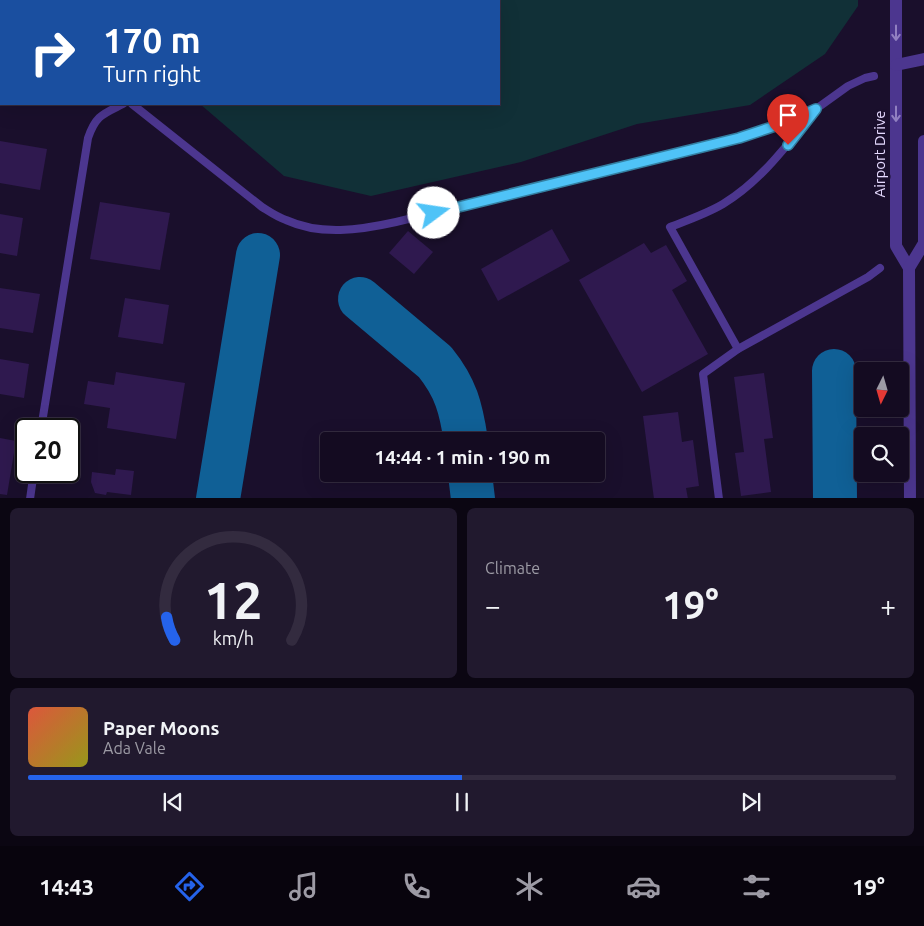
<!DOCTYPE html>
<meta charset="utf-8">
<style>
:root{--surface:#140b21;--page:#21192e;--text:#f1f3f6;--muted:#9d9ba5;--line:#332b3f;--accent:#2563eb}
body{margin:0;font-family:Ubuntu,sans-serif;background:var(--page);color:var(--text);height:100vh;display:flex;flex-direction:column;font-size:19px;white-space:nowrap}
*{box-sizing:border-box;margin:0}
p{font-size:16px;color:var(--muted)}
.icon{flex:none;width:28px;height:28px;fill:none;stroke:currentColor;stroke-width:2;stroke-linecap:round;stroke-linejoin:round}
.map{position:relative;height:498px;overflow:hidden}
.sheet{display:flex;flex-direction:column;gap:10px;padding:10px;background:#0b0612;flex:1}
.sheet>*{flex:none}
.top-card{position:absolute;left:0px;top:0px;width:500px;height:105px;box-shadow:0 5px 20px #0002,0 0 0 1px var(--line);background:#1a4fa0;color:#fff;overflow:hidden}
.needle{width:32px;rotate:185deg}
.tools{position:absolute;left:854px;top:362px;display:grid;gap:10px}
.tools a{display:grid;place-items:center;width:55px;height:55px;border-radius:5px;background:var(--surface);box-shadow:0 5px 20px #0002,0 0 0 1px var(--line);font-size:25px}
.speed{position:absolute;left:15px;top:418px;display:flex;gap:10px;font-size:25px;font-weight:700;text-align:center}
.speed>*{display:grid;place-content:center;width:65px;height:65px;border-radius:50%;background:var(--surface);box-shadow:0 5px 20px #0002,0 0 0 1px var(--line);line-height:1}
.speed .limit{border:2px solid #111;border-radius:8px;background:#fff;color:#111}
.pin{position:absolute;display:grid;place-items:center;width:42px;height:42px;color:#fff;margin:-51px -21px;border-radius:50% 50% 50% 0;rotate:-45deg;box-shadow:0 0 5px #0007}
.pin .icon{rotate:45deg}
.me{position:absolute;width:55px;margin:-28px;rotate:76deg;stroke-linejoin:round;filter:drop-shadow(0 0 4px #0008)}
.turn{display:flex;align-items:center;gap:18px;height:105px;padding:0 20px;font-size:22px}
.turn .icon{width:65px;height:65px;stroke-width:2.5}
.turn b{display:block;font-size:35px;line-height:42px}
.big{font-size:38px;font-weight:600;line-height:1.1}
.sheet .tile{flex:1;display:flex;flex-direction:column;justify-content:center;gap:8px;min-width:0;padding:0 18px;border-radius:8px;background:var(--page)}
.sheet .dial{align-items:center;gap:0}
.dial svg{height:130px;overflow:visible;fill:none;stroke:var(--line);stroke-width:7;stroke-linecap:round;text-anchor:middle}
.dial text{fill:var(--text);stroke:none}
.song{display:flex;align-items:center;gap:15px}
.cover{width:60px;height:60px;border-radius:8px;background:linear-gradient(135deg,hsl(10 70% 55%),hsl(60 70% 35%))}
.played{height:5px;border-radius:2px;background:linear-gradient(90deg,var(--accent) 50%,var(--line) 50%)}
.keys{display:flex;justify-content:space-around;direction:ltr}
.heat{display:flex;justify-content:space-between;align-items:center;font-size:28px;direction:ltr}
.sheet .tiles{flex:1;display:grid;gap:10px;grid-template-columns:1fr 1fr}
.tile:last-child{grid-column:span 2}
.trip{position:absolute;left:320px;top:432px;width:285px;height:50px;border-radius:5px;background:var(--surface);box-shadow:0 5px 20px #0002,0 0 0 1px var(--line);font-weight:600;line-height:50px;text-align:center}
.tab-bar{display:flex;height:80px;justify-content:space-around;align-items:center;background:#08040d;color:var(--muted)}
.tab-bar .icon{width:35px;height:35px}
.tab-bar .current{color:var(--accent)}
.tab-bar b{font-size:22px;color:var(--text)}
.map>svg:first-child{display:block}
.green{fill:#113037}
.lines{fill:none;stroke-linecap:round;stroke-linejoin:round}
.taxiway{stroke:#106096;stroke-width:44}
.building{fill:#2f194f}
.service{stroke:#4c368f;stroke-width:8}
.tertiary{stroke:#4c368f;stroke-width:12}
.oneway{stroke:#9180c1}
.route-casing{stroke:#337fa1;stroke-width:12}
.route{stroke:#4fc3f7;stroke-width:9}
.labels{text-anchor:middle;stroke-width:5;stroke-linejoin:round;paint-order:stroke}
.street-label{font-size:15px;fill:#e6daff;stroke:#1a0f2c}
</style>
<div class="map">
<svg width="924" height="499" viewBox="0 0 924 499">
<rect width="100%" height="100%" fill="#1a0f2c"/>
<polygon class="green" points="63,0 858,0 858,6 825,54 750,105 637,124 521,162 371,196 284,176 200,104 499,104 499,1 64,1"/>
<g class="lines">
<g class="taxiway">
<path d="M360,299l75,63c21,26 26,46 31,79"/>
<polyline points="834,371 835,499"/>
<polyline points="470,474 473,499"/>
<polyline points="218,499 258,255"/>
</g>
</g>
<g class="building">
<polygon points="0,141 47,149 40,190 0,183"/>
<polygon points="100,202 170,213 160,270 90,259"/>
<polygon points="0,214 23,218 17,256 0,253"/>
<polygon points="552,229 570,261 498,301 481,269"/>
<polygon points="408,231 433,252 414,274 389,253"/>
<polygon points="644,243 651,253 666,245 687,281 672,290 708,354 642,392 579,280"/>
<polygon points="0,288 40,294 33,333 0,328"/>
<polygon points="125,298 169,305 163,344 118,337"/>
<polygon points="0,359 29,364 24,398 0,394"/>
<polygon points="116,372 185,383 176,439 107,428 110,408 84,404 88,381 114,385"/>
<polygon points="764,373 773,438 764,439 771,492 741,496 735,453 744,452 734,377"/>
<polygon points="678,412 682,442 693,440 699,486 686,488 688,499 654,499 643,416"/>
<polygon points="0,438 16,441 7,495 0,494"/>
<polygon points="116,469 134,471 131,495 107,492 106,495 95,493 91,482 92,472 115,475"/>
</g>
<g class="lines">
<g class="service">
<polyline points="5,0 6,1"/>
<path d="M132,104l130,103c8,5 15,10 24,13 35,16 74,10 110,2l343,-84 60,-20 17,-9 32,-23 17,-8 9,-2"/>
<path d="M738,349l-68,-122c18,-7 36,-13 53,-23 38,-23 63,-58 91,-92"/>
<path d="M41,429l47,-291c8,-23 15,-24 35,-34"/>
<polyline points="30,499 34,471"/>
<polyline points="719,499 703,374 738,349 868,277 880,268"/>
</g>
<g class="tertiary">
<polyline points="896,0 896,246 909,268"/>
<polyline points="896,65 924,59"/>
<polyline points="910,499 909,268 924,243 924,141"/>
</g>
</g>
<defs><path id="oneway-shaft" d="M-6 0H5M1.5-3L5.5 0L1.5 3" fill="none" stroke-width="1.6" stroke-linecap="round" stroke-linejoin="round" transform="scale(1.25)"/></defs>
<g class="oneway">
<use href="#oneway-shaft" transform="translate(896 33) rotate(90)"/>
<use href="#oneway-shaft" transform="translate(896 114) rotate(90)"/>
</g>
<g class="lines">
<defs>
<polyline id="route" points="434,213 739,138 781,124 816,109 788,145"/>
</defs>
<use href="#route" class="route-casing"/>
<use href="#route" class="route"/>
</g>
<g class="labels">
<g class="street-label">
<text transform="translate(880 154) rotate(-90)" y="5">Airport Drive</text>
</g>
</g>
</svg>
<div class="tools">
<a><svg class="needle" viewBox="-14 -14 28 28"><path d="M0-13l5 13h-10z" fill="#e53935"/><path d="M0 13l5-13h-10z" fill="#9d9ba5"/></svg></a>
<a><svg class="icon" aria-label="search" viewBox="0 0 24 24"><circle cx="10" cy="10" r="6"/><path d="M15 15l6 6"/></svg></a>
</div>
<div class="speed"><div class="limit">20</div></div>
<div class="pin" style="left:788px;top:145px;background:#d93025"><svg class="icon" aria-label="arrive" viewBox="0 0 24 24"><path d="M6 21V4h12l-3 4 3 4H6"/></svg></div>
<svg class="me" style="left:434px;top:213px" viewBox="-20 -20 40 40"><circle r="19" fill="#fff"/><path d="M0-13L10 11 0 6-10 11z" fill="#4fc3f7"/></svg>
<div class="trip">14:44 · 1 min · 190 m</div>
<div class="top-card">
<div class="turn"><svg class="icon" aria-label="right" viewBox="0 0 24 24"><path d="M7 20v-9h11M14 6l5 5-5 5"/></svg><div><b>170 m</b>Turn right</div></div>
</div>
</div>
<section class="sheet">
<div class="tiles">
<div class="tile dial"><svg viewBox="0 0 100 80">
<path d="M14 69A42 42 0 1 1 86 69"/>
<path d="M14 69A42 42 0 0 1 9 55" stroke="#2563eb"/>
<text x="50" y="56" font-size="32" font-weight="700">12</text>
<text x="50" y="72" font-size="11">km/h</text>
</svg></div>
<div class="tile"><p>Climate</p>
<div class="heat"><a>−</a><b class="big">19°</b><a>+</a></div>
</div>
<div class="tile">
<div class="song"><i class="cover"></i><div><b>Paper Moons</b><p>Ada Vale</p></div></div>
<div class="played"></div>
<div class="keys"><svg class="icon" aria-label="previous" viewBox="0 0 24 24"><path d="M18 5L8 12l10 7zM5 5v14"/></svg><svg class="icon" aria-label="pause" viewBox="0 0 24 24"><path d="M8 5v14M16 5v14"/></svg><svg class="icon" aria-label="next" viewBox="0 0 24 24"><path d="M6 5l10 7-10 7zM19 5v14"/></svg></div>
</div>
</div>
</section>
<nav class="tab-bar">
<b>14:43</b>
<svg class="icon current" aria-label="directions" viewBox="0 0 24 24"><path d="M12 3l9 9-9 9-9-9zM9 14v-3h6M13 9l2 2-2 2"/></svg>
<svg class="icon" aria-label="music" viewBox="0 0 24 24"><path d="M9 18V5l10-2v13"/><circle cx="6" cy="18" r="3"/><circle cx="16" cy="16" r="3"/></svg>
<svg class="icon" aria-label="phone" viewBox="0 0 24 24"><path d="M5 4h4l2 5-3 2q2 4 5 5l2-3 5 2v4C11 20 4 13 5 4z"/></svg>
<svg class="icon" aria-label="climate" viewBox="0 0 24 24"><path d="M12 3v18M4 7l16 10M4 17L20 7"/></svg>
<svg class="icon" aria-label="car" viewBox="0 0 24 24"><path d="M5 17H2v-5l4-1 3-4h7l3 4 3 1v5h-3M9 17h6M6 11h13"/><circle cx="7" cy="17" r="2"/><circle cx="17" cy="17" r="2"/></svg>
<svg class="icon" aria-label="filters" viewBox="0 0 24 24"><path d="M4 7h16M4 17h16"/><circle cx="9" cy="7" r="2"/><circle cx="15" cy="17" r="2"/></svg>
<b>19°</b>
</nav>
